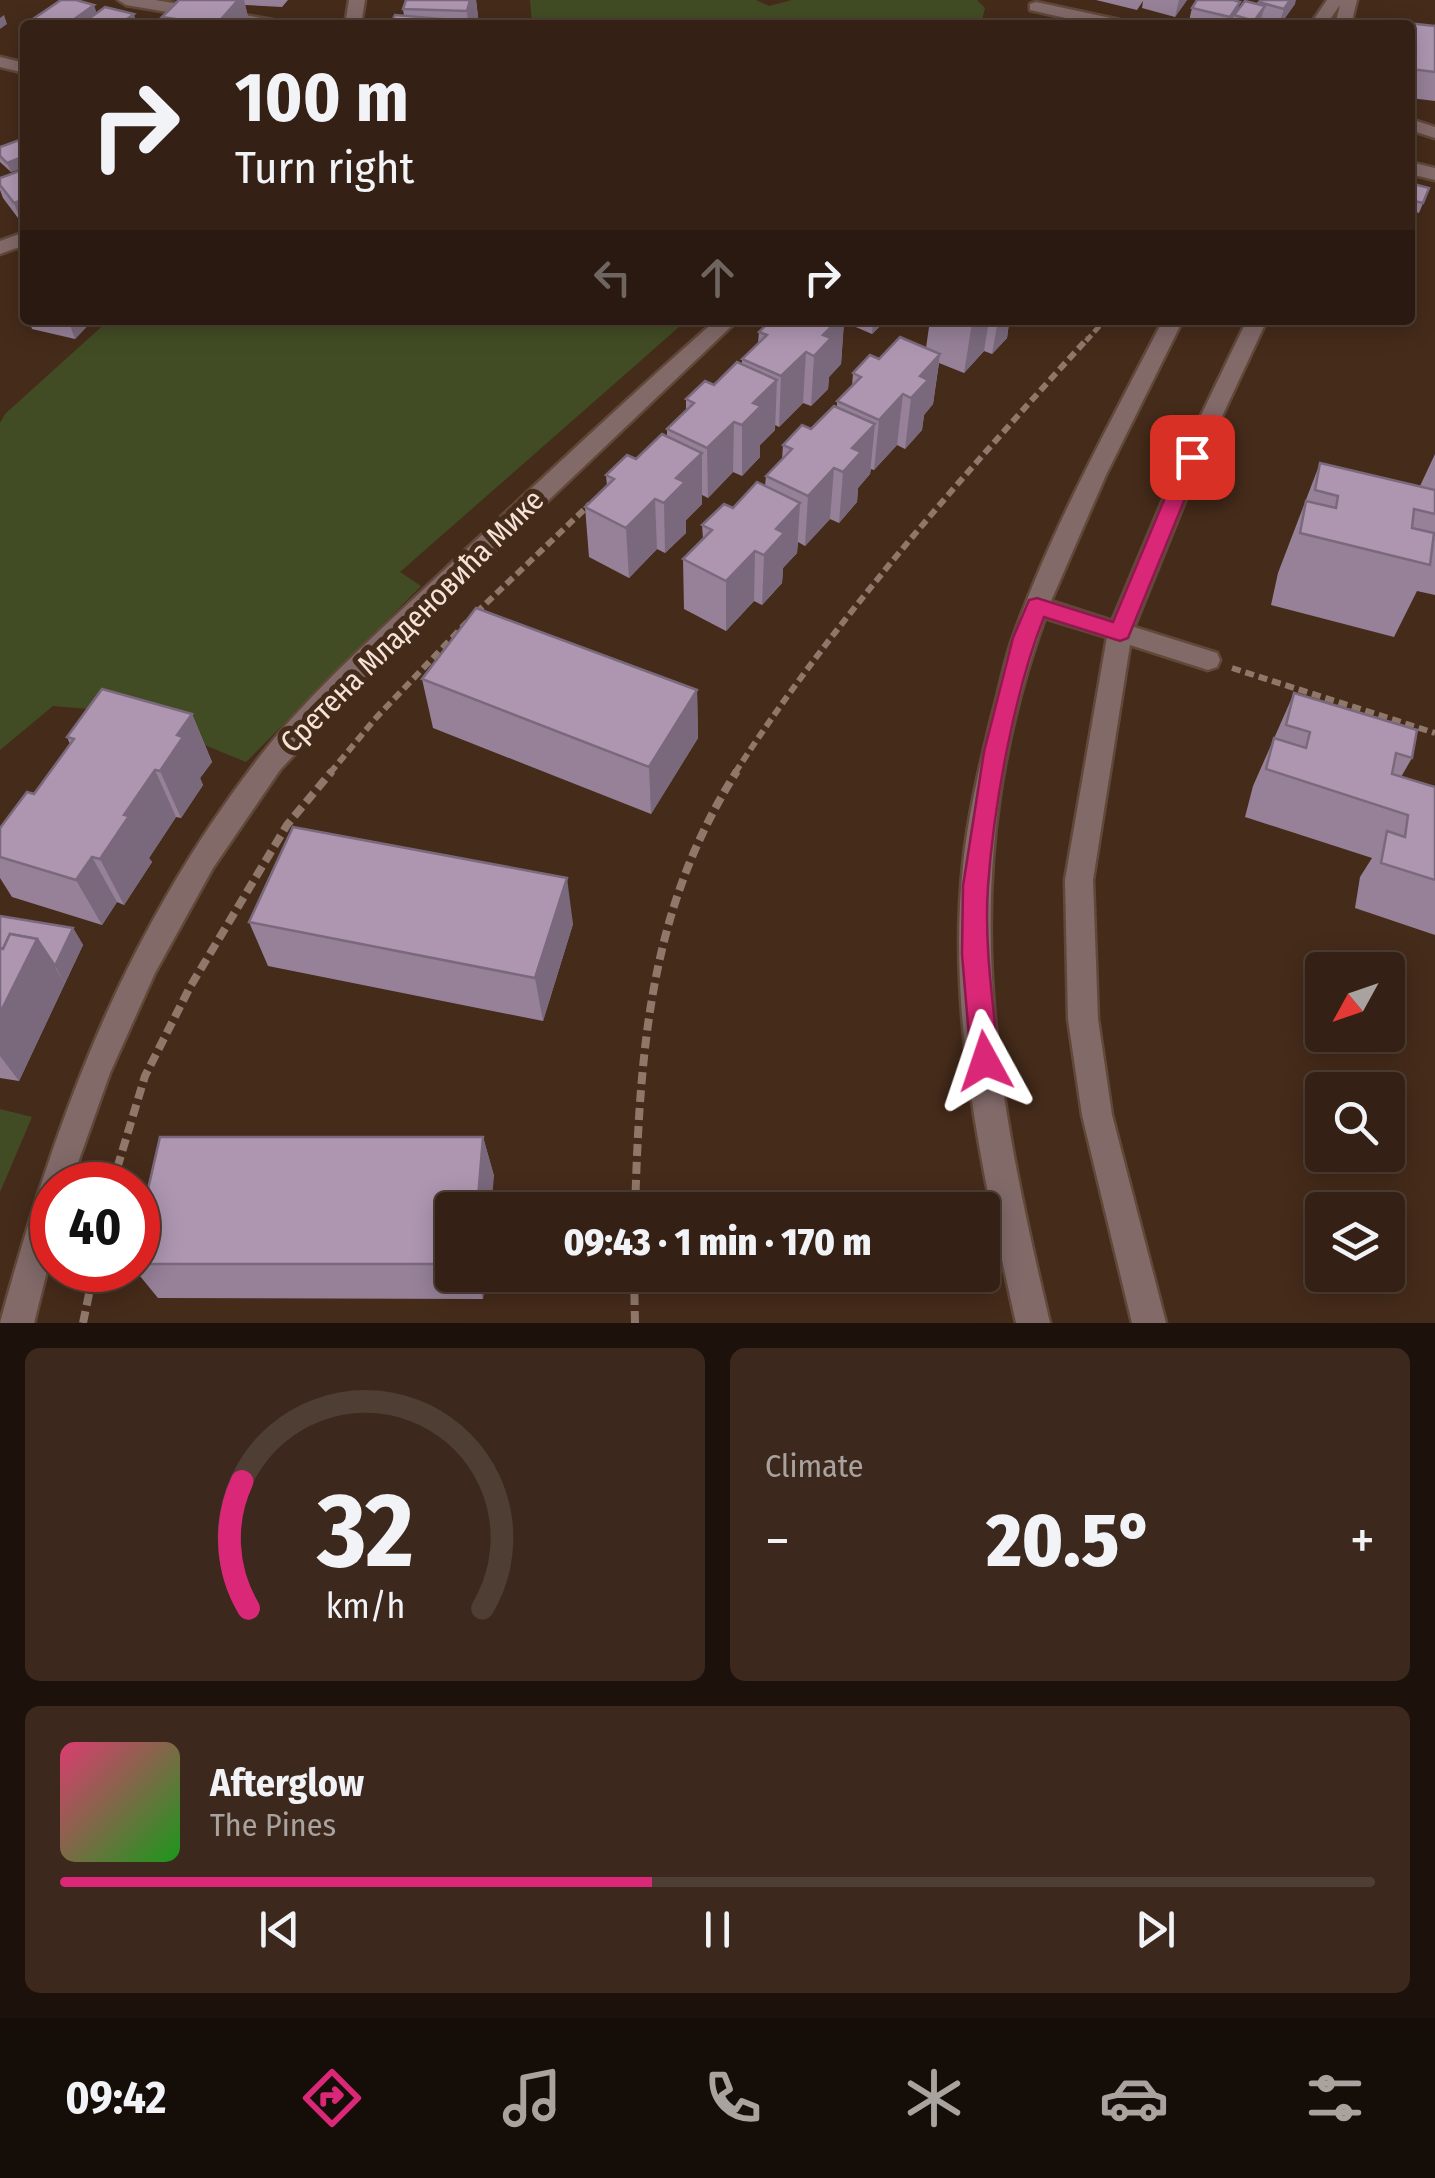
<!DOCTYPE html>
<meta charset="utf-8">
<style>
:root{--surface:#342014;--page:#3c281d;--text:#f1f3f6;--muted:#a9a3a0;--line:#4e3e34;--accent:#db2777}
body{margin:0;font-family:"Fira Sans Condensed",sans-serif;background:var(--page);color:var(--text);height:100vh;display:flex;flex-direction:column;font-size:38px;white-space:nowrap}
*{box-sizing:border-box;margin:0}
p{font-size:32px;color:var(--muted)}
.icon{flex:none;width:55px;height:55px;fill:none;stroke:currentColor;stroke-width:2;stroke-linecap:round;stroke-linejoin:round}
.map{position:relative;height:1323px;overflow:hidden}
.panel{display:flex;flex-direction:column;gap:25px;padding:25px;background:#1d120b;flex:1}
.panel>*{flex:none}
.hud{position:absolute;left:20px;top:20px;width:1395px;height:305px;border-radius:10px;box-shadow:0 5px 25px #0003,0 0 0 2px var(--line);background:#342014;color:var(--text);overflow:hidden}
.needle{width:65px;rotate:230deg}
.buttons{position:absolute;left:1305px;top:952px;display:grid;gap:20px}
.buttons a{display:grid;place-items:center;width:100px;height:100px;border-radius:10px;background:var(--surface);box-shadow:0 5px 25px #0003,0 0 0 2px var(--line);font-size:50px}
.speed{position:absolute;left:30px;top:1162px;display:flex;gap:20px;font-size:50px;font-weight:700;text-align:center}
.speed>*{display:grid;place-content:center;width:130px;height:130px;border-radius:50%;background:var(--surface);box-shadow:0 5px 25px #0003,0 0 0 2px var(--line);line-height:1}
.speed .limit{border:15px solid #d22;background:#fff;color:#111}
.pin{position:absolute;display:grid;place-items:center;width:85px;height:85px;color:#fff;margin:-42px;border-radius:20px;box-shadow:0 5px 15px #0006}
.me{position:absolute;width:110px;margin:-55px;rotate:355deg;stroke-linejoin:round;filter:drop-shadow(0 0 8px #0008)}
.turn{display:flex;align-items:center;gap:35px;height:210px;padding:0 50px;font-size:45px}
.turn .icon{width:130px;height:130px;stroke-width:2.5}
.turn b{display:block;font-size:70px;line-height:85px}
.lanes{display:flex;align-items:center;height:95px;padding:0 50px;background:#0003;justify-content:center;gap:50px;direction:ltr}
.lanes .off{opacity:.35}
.big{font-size:75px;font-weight:800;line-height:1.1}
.panel .widget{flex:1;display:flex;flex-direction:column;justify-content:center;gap:15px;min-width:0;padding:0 35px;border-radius:15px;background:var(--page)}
.panel .dial{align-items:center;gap:0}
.dial svg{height:260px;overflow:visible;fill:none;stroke:var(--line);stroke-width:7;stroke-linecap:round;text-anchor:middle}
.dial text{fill:var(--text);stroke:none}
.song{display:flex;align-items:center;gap:30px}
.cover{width:120px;height:120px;border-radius:15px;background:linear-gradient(135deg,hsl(340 70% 55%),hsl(120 70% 35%))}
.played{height:10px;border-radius:5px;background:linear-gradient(90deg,var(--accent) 45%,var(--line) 45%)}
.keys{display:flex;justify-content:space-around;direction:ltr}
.heat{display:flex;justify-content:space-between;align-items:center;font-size:55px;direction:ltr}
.panel .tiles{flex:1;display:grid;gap:25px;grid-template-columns:1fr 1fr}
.widget:last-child{grid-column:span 2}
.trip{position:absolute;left:435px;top:1192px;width:565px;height:100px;border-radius:10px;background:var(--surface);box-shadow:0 5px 25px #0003,0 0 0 2px var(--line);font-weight:800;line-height:100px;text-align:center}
.menu{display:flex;height:160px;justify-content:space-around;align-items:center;background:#150d08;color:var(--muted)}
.menu .icon{width:70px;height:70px}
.menu .on{color:var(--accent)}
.menu b{font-size:45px;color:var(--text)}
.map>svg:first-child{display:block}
.green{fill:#424c24}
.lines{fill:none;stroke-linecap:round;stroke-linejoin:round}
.minor-casing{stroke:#614838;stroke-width:5}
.path-far2{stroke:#8f786a;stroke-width:5;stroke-dasharray:8 4;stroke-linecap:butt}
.path-far1{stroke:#8f786a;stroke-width:6;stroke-dasharray:9 5;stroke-linecap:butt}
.path{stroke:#8f786a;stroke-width:8;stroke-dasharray:12 6;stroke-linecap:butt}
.minor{fill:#826a69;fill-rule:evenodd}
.wall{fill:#968198}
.shaded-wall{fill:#7a697c}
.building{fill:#ae96b1;stroke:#7a697c;stroke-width:2.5}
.route{fill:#db2777;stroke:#8e194d;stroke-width:2.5}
.labels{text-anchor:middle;stroke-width:10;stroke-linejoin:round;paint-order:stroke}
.street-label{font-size:30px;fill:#f5e3d8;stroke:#452b1a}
</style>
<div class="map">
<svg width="1435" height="1323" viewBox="0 0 1435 1323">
<rect width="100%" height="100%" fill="#452b1a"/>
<g class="green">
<polygon points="530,0 756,0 769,6 792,0 977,0 985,8 981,25 532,25"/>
<polygon points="109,320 687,320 400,572 421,586 246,762 124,712 53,706 0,750 0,423 5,414"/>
<polygon points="0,1109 32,1117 0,1192"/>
</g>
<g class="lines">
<defs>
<g id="minor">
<polygon points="118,0 155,0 273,20 281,25 244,25 126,5"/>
<polygon points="349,0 365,0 361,25 345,25"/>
<polygon points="1327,0 1357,0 1351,25 1335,25 1340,5 1326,25 1310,25"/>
<polygon points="1036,2 1120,20 1128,25 1097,25 1030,10 1030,4"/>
<polygon points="0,57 25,63 25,73 0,67"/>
<polygon points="1410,119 1435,127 1435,138 1410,130"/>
<polygon points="1410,162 1435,168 1435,180 1410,174"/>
<polygon points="25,232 25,245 0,254 0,241"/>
<path d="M716,320h22l-348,331 -110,119 -67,98 -58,105 -45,100 -40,112h-18v66l-18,72h-34c57,-210 126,-394 261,-568 53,-67 119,-124 181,-183 91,-85 181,-170 274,-252z"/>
<path d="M1163,320h20l-77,155 -55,126 61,20 69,-164 66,-137h20l-64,137 -69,170 83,26 3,7 -3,7 -9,3 -78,-25 -37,235 5,139 14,96 54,208h-34l-50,-208 -14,-96 -3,-139 42,-243 -62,-19c-90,249 -54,456 5,705h-34c-33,-149 -69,-305 -53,-458 5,-50 17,-100 29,-149 7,-24 11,-49 19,-73 39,-113 98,-217 152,-323z"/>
</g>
</defs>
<use href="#minor" class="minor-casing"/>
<polyline class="path-far2" points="1086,341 1105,320"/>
<g class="path-far1">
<polyline points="476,613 590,504"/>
<polyline points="1232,668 1435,733"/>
<polyline points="330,773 375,719 467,622"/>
<path d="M735,773c97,-151 232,-302 353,-435"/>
</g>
<g class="path">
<polyline points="112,1185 145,1076 190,987 287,825 332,771"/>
<path d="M635,1210c5,-159 14,-301 102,-439"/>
<polyline points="634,1275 635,1323"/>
<polyline points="83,1323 94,1270"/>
</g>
<use href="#minor" class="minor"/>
</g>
<g class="wall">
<polygon points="179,0 288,0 282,7 245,5 250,25 164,25 162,17"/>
<polygon points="406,0 476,0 479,25 390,25 404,16 403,9"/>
<polygon points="1096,0 1187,0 1175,17 1142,8 1143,1 1137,10"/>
<polygon points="1261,0 1295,4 1280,25 1271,25 1260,22 1259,25 1188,25 1192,8 1237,11 1258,4"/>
<polygon points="1388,21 1434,26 1435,24 1435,102 1435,101 1410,98 1410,25 1386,25"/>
<polygon points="25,138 25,167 11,172 0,162 0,147"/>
<polygon points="25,169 21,222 3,198 0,190 0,178"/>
<polygon points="1410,183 1429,188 1419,213 1410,210"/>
<polygon points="29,320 93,320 75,339 32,329"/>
<polygon points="771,320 886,320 872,334 844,322 841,364 829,377 828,389 811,406 803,403 779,427 775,425 775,430 760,445 760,457 742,476 733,472 708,498 702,495 702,504 686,520 686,533 665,553 657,549 629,578 589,557 585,507 607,486 606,475 636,459 667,437 667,429 686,411 686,399 714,385 742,364 742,359 758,343 759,332"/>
<polygon points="930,320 1012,320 1009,323 1007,338 992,354 984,351 964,373 939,363 933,404 924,415 922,430 905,449 897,445 874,470 871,469 870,474 858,488 857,502 839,523 830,519 805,546 798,542 797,553 783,568 782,583 762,605 754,601 726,631 684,609 683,559 703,539 702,525 733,508 765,486 766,476 782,459 783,445 811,429 837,407 837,401 852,386 853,373 879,359 926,348"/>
<polygon points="1435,454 1435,595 1417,591 1394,637 1271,605 1278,573 1320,463 1420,486"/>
<polygon points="422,679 697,690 698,738 651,814 433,728"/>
<polygon points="1294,693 1412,758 1401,777 1435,787 1435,935 1355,908 1360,877 1372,858 1245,817 1253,786"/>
<polygon points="192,714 212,762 200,778 203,785 181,818 176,817 149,858 152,862 124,905 117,902 102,925 12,897 0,878 0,828 34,794 70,744 67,737"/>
<polygon points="0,916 73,928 83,945 19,1081 0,1078"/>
<polygon points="249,922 573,924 543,1021 268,966"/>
<polygon points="483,1137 494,1176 452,1210 452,1275 485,1275 483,1299 158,1298 135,1270 138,1270 138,1233"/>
</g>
<g class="shaded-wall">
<polygon points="238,0 244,0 250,25 216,25"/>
<polygon points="470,0 476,0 479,25 468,25 467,11"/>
<polygon points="1179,0 1187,0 1175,17"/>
<polygon points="1290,0 1296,0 1295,4 1279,25 1284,9"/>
<polygon points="1240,2 1236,16 1234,15 1231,25 1228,25 1230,17"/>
<polygon points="94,5 100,23 98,25 66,25"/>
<polygon points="1265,6 1259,25 1253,25 1254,21"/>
<polygon points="134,14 137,25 119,25"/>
<polygon points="4,15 7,24 0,29 0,18"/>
<polygon points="25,156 25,167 11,172 7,163"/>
<polygon points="25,199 25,221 21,222 14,203"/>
<polygon points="68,320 93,320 75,339"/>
<polygon points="838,320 844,320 841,364 829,377 828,389 811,406 814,356 823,335"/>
<polygon points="873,320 886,320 872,334"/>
<polygon points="974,320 989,320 984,351 964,373 972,323"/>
<polygon points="998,320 1012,320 1009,323 1007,338 992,354"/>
<polygon points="806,352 803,403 779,427 781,376"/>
<polygon points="940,354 933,404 924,415 922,430 905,449 911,398 920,376"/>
<polygon points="777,380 775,430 760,445 760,457 742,476 742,425 753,403"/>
<polygon points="903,394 897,445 874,470 879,420"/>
<polygon points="734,422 733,472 708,498 707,448"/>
<polygon points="875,424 870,474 858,488 857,502 839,523 843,472 852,448"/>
<polygon points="702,453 702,504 686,520 686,533 665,553 664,503 676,478"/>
<polygon points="834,468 830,519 805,546 808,496"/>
<polygon points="655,499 657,549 629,578 626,528"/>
<polygon points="800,503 797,553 783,568 782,583 762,605 764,555 776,529"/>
<polygon points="755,551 754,601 726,631 726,581"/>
<polygon points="697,690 698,738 651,814 649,767"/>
<polygon points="192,714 212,762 200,778 203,785 181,818 160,771 177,735"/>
<polygon points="155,770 176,817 149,858 152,862 124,905 100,859 124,815"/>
<polygon points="92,857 117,902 102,925 76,880"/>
<polygon points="567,878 573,924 543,1021 535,978"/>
<polygon points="73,928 83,945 65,983 55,966"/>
<polygon points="37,939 65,983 19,1081 0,1056 0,1013"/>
<polygon points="483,1137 494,1176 491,1210 477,1210"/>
<polygon points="475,1275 485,1275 483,1299"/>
</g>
<g class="building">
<polygon points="61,0 76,0 94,5 66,25 45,25 30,21"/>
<polygon points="179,0 238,0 216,25 162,17"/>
<polygon points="406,0 470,0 467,11 403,9"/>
<polygon points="1197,0 1233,0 1240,2 1230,17 1192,8"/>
<polygon points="1261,0 1290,0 1284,9 1259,2"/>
<polygon points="1245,1 1265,6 1254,21 1234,15"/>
<polygon points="105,7 134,14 119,25 80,25"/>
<polygon points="395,15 465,21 463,25 390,25"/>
<polygon points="1388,21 1435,26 1435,72 1410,69 1410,25 1388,25"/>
<polygon points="25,138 25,156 7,163 0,156 0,147"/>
<polygon points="25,169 25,199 14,203 0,185 0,178"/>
<polygon points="1410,183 1429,188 1423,203 1410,200"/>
<polygon points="771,320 838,320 823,335 831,338 814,356 806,352 781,376 742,359 767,335 759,332"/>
<polygon points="900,337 940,354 920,376 928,380 911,398 903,394 879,420 837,401 861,377 853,373 870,355 879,359"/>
<polygon points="737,362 777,380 753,403 761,406 742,425 734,422 707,448 667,429 694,403 686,399 705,381 714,385"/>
<polygon points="834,406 875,424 852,448 861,452 843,472 834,468 808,496 766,476 792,449 783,445 802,425 811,429"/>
<polygon points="662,434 702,453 676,478 685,482 664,503 655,499 626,528 585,507 614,479 606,475 627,455 636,459"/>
<polygon points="1320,463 1435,490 1435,514 1414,509 1412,528 1434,533 1430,565 1300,533 1306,501 1336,508 1338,496 1315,490"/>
<polygon points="757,482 800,503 776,529 784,533 764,555 755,551 726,581 683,559 712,530 702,525 724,504 733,508"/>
<polygon points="476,608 697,690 649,767 422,679"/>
<polygon points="102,689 192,714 177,735 183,737 160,771 155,770 124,815 129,816 100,859 92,857 76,880 0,857 0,828 27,792 34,794 74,739 67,737"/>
<polygon points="1294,693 1417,730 1412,758 1396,753 1392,774 1435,787 1435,880 1381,863 1387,831 1405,837 1408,815 1266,769 1274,738 1306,748 1310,732 1286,725"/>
<polygon points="293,827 567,878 535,978 249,922"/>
<polygon points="0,916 73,928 55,966 37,939 10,934 3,949 0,948"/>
<polygon points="10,934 37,939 0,1013 0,948 3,949"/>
<polygon points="160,1137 483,1137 477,1210 452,1210 452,1264 138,1264 138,1233"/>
</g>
<path class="route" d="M1192,450l10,7 -74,181 -8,3 -76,-24c-30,76 -50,187 -56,269 -4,58 5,117 11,175l-4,9 -10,4 -10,-4 -4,-9 -9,-107 1,-68 21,-134 29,-114 16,-38 8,-2 76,24 69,-165z"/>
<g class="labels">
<g class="street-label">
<text transform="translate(412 621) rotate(-45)" y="10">Сретена Младеновића Мике</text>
</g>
</g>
</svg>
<div class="buttons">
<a><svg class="needle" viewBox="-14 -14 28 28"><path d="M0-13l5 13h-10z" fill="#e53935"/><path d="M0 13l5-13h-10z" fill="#a9a3a0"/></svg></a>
<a><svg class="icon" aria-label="search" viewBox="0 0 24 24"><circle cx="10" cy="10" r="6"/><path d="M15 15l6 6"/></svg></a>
<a><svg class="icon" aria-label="layers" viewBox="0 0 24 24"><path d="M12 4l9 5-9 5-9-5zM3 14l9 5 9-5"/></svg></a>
</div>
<div class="speed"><div class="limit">40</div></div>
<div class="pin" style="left:1192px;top:457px;background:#d93025"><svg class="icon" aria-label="arrive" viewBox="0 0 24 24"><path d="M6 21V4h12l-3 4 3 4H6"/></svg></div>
<svg class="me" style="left:985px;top:1061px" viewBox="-20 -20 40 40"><path d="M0-17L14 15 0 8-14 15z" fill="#db2777" stroke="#fff" stroke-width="4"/></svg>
<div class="trip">09:43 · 1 min · 170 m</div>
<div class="hud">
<div class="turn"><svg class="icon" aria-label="right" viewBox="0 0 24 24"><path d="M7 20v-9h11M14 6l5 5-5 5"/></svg><div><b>100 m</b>Turn right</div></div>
<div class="lanes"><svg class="icon off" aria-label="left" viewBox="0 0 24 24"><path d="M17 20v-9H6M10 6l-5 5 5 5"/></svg><svg class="icon off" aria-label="ahead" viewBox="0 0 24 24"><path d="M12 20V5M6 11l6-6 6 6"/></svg><svg class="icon" aria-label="right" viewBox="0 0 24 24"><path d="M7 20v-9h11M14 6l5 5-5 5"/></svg></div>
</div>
</div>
<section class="panel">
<div class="tiles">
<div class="widget dial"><svg viewBox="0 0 100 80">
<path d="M14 69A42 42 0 1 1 86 69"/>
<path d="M14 69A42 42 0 0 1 12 30" stroke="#db2777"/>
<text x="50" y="56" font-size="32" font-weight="700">32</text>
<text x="50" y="72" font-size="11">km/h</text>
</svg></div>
<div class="widget"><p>Climate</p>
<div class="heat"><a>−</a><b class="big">20.5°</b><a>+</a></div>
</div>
<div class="widget">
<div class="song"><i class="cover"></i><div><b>Afterglow</b><p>The Pines</p></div></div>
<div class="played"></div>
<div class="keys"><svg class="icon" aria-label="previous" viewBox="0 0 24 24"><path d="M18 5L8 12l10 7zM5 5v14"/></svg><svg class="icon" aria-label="pause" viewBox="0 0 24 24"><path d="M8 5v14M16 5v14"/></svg><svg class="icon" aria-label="next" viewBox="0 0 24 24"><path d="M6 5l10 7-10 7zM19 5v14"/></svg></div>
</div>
</div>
</section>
<nav class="menu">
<b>09:42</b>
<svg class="icon on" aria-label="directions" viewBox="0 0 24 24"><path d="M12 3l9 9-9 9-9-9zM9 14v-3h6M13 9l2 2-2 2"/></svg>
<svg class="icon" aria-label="music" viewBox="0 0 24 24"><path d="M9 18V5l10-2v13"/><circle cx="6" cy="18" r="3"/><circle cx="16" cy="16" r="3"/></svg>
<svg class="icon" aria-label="phone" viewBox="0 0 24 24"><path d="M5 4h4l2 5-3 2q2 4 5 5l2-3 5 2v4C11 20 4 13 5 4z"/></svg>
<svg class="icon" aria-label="climate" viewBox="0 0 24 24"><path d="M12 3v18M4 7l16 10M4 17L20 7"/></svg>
<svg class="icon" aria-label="car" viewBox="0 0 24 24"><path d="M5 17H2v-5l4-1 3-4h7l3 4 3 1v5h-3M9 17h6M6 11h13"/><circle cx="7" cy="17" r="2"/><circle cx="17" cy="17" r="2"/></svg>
<svg class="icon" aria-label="filters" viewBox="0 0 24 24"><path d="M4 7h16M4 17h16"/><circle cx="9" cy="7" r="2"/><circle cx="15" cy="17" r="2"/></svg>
</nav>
